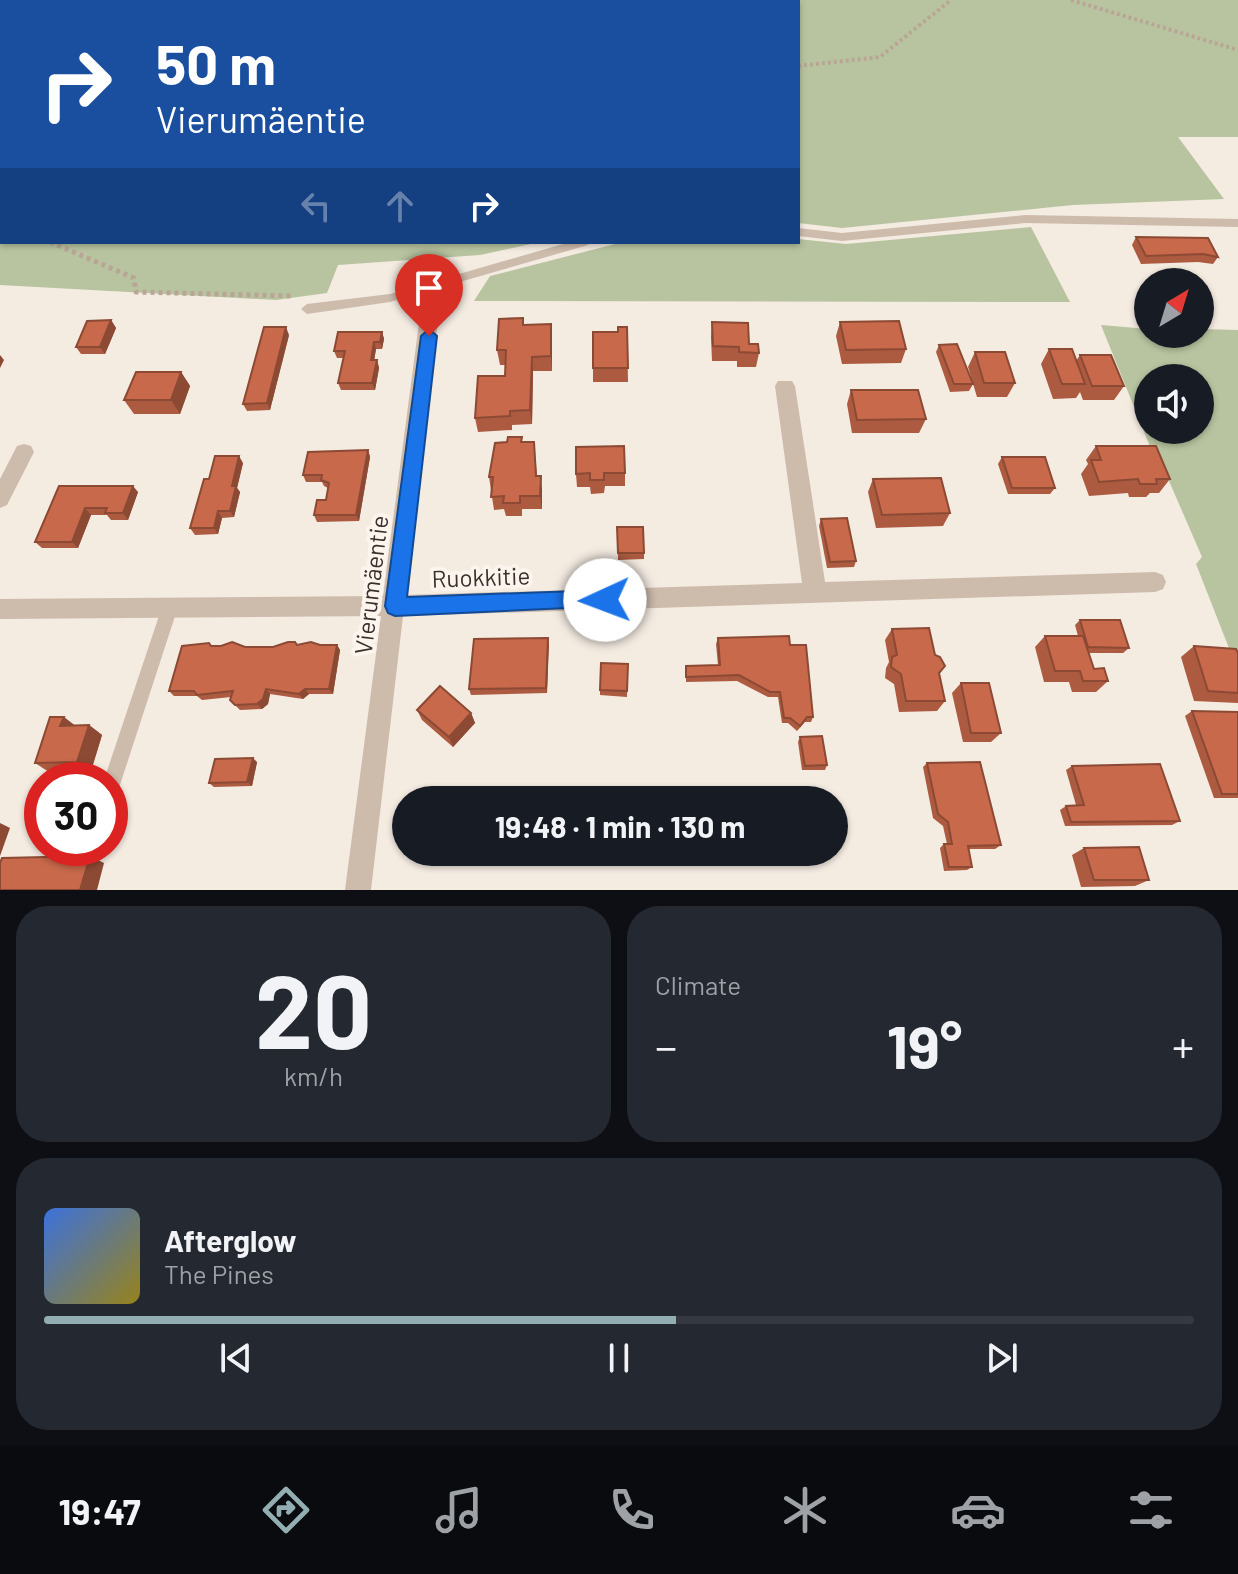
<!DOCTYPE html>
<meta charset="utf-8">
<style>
:root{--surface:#171b24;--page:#242831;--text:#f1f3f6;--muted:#9ea1a6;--line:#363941;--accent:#92aeb2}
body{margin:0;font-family:Barlow,sans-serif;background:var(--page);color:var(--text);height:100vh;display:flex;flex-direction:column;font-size:30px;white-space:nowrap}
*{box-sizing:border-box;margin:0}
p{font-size:26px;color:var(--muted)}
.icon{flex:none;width:44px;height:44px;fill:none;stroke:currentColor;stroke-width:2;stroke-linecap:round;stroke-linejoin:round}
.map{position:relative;height:890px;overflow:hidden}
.drawer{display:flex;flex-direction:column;gap:16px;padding:16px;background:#0d0f14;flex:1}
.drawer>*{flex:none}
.hud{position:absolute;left:0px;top:0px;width:800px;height:244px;box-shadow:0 2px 6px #0004;background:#1a4fa0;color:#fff;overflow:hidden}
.needle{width:52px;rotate:38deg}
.tools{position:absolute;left:1134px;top:268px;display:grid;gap:16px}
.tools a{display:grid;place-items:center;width:80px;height:80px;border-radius:50%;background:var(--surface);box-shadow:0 2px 6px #0004;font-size:40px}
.speed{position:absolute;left:24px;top:762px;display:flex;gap:16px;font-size:40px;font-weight:700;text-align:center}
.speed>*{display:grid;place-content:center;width:104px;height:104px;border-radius:50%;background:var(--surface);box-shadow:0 2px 6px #0004;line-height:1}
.speed .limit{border:12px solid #d22;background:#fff;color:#111}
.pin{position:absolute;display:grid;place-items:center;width:68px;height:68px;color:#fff;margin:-82px -34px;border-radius:50% 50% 50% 0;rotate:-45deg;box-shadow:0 0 8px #0007}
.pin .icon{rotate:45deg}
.me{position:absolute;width:88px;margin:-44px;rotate:268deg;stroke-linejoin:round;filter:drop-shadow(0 0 6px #0008)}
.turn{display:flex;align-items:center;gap:28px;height:168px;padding:0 24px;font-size:36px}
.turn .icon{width:104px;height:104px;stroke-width:2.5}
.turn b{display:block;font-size:56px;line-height:68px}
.lanes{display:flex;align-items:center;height:76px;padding:0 24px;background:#0003;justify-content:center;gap:40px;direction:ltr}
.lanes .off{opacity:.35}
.big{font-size:60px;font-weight:700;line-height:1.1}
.drawer .tile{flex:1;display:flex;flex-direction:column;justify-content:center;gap:12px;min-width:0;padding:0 28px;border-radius:32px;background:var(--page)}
.drawer .dial{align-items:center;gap:0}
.dial b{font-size:104px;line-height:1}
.song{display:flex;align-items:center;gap:24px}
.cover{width:96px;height:96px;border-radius:12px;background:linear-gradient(135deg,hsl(220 70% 55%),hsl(50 70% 35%))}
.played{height:8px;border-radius:4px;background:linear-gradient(90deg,var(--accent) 55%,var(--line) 55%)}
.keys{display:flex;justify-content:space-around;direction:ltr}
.heat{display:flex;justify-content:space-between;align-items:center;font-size:44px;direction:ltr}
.drawer .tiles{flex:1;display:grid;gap:16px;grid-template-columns:1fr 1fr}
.tile:last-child{grid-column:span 2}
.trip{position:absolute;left:392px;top:786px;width:456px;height:80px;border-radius:40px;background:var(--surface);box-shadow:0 2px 6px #0004;font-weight:700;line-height:80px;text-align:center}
.tab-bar{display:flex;height:128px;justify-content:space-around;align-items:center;background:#090b0e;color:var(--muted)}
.tab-bar .icon{width:56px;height:56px}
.tab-bar .selected{color:var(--accent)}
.tab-bar b{font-size:36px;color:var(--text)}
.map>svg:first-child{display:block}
.green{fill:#b8c4a0;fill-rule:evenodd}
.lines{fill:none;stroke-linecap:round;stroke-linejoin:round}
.path-far1{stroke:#b9a596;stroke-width:4;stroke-dasharray:3 3;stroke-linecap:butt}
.path{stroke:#b9a596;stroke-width:5;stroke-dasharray:4 4;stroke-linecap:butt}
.lane{fill:#cdbbac;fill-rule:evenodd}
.street{fill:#cdbbac;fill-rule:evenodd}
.wall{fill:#ac5a40}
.shaded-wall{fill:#8c4a34}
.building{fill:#c8694b;stroke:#8c4a34;stroke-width:2}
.route{fill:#1a73e8;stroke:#114b97;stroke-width:2}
.labels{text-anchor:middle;stroke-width:8;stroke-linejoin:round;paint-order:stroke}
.street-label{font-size:24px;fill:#3b302b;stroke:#fbf5ee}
</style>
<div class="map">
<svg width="1238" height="890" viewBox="0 0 1238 890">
<rect width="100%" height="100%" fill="#f4ebe1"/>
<g class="green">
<polygon points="0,0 1238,0 1238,137 1178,137 1224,199 1073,205 842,228 798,223 798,2 2,2 2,242 540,242 480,255 338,265 327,293 276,300 0,285"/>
<polygon points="1031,227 1070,302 474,301 490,276 623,242 798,242 798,239 846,244"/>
<path d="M1101,325l47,4v5h52v-5l38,1v341l-42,-107 6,-7 -46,-106 -5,-2zM1148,378h52v52h-52z"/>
</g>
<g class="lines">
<g class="path-far1">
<polyline points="1,0 21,2"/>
<polyline points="1071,0 1238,50"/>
<polyline points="798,66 880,57 951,0"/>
</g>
<polyline class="path" points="50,242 134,278 136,292 294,296"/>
<g class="lane">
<polygon points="1025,215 1238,219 1238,227 1025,223 842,241 798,236 798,228 842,233"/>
<polygon points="570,242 590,242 588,245 390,302 307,314 301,309 307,304 390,294"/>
<polygon points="170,600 176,602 178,607 119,788 116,794 110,797 110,780 104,780 162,607 164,602"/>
</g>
<g class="street">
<polygon points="433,279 442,285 406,595 802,583 775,386 778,381 792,381 795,386 825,582 1155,572 1163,575 1166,582 1163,589 1155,592 403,616 371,890 345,890 381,616 0,619 0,599 383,596 424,285"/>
<polygon points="24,444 31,446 34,452 7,505 0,508 0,479 17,446"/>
</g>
</g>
<g class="wall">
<polygon points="1136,237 1218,257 1213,264 1198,262 1141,264 1132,245"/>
<polygon points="523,318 524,325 552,339 552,371 533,371 532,424 512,425 512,430 478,432 475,418 505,376 505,365 500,365 497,350"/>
<polygon points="111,320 116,328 105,354 81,354 76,347"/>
<polygon points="712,322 749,344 759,353 756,367 737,367 737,361 712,361 711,337"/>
<polygon points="840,322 906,349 901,363 842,364 836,336"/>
<polygon points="627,327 628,382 593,382 593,332 618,332"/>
<polygon points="382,332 384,339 382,349 376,349 374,360 377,360 379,368 375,390 341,390 338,383 344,358 337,358 334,351"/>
<polygon points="289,335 270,410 247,411 243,404"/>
<polygon points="939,345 973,384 969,391 950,392 936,352"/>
<polygon points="1049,349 1076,361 1080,355 1124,386 1114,400 1083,400 1080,392 1076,398 1053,399 1041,364"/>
<polygon points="975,352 1015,383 1007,397 977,397 968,367"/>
<polygon points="181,372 190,386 180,414 134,414 124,400"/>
<polygon points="851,390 926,419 919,433 852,433 847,404"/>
<polygon points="522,442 534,442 537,476 542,489 542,509 522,509 522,516 506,516 504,509 494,510 489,477"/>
<polygon points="1096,446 1170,479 1159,493 1150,493 1146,497 1129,497 1128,493 1089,496 1081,474 1088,464 1086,460"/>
<polygon points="368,450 370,457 359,521 317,522 314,515 326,500 328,488 324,486 322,482 306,482 303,475"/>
<polygon points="1002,457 1055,488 1050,494 1008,494 998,464"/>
<polygon points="243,463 237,488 240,492 234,517 222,518 218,534 195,535 190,528 209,479"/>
<polygon points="625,473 625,486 605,486 604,493 591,494 590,487 577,487 576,474"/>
<polygon points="873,479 950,513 943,526 876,528 868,492"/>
<polygon points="59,486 138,492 128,520 111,520 107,515 91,515 78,548 42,548 35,542"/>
<polygon points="821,519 856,561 854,567 827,568 819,526"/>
<polygon points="617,527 644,553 644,559 618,560"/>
<polygon points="1080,620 1129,648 1123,653 1089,653 1094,669 1108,681 1096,692 1072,692 1069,682 1044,682 1035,647 1045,636 1078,636 1075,625"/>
<polygon points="892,629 945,666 939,674 945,701 937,711 899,712 894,684 885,678 886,668 889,662 885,640"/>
<polygon points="548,638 547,693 471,695 469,689"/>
<polygon points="718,638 790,645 813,717 811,722 805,722 797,731 788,723 782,723 778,697 768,697 737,681 686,682 686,666 718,665 716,644"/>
<polygon points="297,645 337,645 340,650 333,694 309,694 303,699 270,694 268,704 262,709 240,710 230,700 231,697 202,700 197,696 174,696 169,691 212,646 273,647"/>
<polygon points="1194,646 1238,653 1238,703 1194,701 1181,657"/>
<polygon points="628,664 627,697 600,695 600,690"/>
<polygon points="961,683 1001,733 991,742 963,742 952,693"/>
<polygon points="417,710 471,713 475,723 453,747 422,720"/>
<polygon points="1192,711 1238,712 1238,798 1214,798 1185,716"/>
<polygon points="75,725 89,725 102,735 91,771 49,772 35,763"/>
<polygon points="800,737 827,765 825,770 802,770 798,742"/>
<polygon points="257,762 252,786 214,787 209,783"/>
<polygon points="927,763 1001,845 995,849 969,849 972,867 967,870 944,871 940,848 944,844 947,844 943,826 933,818 923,767"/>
<polygon points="1072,766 1180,821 1172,825 1065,826 1060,810 1066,806 1076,805 1066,770"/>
<polygon points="1084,848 1149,880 1135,886 1081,887 1072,855"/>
</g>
<g class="shaded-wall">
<polygon points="111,320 116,328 105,354 100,347"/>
<polygon points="551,324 552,339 552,371 551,356"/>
<polygon points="286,327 289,335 270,410 267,403"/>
<polygon points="382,332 384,339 382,349 380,342"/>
<polygon points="374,342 376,349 373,368 371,360"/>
<polygon points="0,355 4,360 0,368"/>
<polygon points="532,357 533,371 532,424 530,410"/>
<polygon points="377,360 379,368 375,390 372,383"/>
<polygon points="181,372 190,386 180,414 171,400"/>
<polygon points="368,450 370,457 359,521 356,515"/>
<polygon points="239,456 243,463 237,488 240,492 234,517 230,511 232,486"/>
<polygon points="541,476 542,489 542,509 540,496"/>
<polygon points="133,486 138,492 128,520 123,513"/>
<polygon points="85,508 91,515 78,548 72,542"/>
<polygon points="218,511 222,518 218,534 214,528"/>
<polygon points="548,638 549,644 547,693 546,688"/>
<polygon points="337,645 340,650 333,694 329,689"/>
<polygon points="266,689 270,694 268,704 262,709 257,704"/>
<polygon points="305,689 309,694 303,699 299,694"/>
<polygon points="471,713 475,723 453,747 449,737"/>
<polygon points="64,717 77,727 60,726"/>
<polygon points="89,725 102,735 91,771 77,762"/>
<polygon points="253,758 257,762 252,786 247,782"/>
<polygon points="0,823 10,828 0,856"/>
<polygon points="90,856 104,863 97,890 80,890"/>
</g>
<g class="building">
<polygon points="1136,237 1208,238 1218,257 1203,254 1146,256"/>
<polygon points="523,318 523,325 551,324 551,356 532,357 530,410 510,411 510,416 475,418 478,376 505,376 506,350 497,350 499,319"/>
<polygon points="111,320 100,347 76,347 87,321"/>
<polygon points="899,321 906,349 846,350 840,322"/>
<polygon points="712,322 748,323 749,344 758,344 759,353 739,352 739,347 713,346"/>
<polygon points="264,327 286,327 267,403 243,404"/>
<polygon points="618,327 627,327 628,368 593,368 593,332 618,332"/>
<polygon points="338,332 382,332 380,342 374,342 371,360 377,360 372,383 338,383 345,351 334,351"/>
<polygon points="957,344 973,384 954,384 939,345"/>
<polygon points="1049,349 1072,349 1085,384 1062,384"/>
<polygon points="975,352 1005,352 1015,383 984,383"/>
<polygon points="1080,355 1111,355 1124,386 1092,386"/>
<polygon points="136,372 181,372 171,400 124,400"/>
<polygon points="851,390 918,390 926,419 857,420"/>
<polygon points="508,437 522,437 521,442 534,442 536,476 541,476 540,496 520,496 520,503 503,503 504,496 491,497 493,477 489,477 495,443 507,442"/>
<polygon points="624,446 625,473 604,473 604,480 590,480 590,473 576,474 576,447"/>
<polygon points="1096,446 1156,446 1170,479 1156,479 1157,484 1140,484 1138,479 1099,482 1091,460 1101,460"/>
<polygon points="368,450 356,515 314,515 317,500 326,500 329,483 321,480 322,475 303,475 308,452"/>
<polygon points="215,456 239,456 232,486 236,486 230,511 218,511 214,528 190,528 204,479 209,479"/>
<polygon points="1002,457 1045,457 1055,488 1012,488"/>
<polygon points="941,478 950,513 882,515 873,479"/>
<polygon points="59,486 133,486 123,513 105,513 107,508 85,508 72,542 35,542"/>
<polygon points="847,518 856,561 830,562 821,519"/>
<polygon points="617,527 643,527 644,553 618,553"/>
<polygon points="1080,620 1120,620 1129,648 1088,647"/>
<polygon points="929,628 935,655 940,657 945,666 939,673 945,701 906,701 901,674 891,667 892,657 897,655 892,629"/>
<polygon points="789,636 790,645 806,645 813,717 807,717 800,726 790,718 784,718 780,692 770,692 739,675 686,677 686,666 720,665 718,638"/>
<polygon points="1045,636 1083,636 1094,669 1104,668 1108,681 1083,681 1080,671 1055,671"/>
<polygon points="548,638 546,688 469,689 474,639"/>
<polygon points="232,642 245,647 273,647 288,642 295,642 297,645 311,642 320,645 337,645 329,689 305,689 299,694 266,689 263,699 257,704 235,705 230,700 233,691 197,695 194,691 169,691 182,646 209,643 211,646 221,646"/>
<polygon points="1194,646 1236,649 1238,653 1238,693 1208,691"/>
<polygon points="601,663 628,664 627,691 600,690"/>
<polygon points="961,683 989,683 1001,733 971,733"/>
<polygon points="440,686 471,713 449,737 417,710"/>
<polygon points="1192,711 1238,712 1238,794 1222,794"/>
<polygon points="50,717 64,717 60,726 89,725 77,762 35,763"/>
<polygon points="822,736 827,765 805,766 800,737"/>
<polygon points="253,758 247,782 209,783 215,759"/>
<polygon points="980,762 1001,845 968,846 972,867 949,867 944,844 952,844 948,822 938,814 927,763"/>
<polygon points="1160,764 1180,821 1071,822 1066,806 1084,805 1072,766"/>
<polygon points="1139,847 1149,880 1094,880 1084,848"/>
<polygon points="90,856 80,890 0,890 0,863 2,858"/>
</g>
<polygon class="route" points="429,329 437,336 407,597 605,590 612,593 615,600 612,606 395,616 388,613 385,606 421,336"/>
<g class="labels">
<g class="street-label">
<text transform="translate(481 578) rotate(-2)" y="8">Ruokkitie</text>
<text transform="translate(372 585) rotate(-83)" y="8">Vierumäentie</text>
</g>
</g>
</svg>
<div class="tools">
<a><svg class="needle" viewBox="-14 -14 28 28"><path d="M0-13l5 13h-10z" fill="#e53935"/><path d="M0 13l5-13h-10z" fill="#9ea1a6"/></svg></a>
<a><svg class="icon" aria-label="sound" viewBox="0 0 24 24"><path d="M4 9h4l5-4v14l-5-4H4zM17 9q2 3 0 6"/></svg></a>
</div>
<div class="speed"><div class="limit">30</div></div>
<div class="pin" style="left:429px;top:336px;background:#d93025"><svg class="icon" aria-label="arrive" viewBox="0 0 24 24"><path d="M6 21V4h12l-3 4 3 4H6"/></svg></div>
<svg class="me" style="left:605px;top:600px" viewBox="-20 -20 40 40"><circle r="19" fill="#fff"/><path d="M0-13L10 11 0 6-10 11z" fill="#1a73e8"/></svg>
<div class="trip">19:48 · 1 min · 130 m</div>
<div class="hud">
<div class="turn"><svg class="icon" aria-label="right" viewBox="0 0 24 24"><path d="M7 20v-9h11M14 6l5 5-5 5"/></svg><div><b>50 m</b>Vierumäentie</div></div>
<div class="lanes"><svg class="icon off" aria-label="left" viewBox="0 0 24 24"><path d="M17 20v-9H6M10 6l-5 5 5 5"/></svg><svg class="icon off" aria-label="ahead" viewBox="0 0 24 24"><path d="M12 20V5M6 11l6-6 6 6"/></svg><svg class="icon" aria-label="right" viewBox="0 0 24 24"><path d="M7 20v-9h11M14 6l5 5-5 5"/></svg></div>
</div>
</div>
<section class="drawer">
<div class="tiles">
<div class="tile dial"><b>20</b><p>km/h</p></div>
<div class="tile"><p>Climate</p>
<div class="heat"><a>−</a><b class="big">19°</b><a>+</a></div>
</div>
<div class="tile">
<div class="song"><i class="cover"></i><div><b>Afterglow</b><p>The Pines</p></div></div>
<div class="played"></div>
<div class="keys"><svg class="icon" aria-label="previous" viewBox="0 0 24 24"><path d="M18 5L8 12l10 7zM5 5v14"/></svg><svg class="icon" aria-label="pause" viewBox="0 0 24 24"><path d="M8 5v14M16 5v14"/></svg><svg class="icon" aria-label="next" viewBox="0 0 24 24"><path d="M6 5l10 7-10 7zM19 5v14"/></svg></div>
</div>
</div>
</section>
<nav class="tab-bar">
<b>19:47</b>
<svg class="icon selected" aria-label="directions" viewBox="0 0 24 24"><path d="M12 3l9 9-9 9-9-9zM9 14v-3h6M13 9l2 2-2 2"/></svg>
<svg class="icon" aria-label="music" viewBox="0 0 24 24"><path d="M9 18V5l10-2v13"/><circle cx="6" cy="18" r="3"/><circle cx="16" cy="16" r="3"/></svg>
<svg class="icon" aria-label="phone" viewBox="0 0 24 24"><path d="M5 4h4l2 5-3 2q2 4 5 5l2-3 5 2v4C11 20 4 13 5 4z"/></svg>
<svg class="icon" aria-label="climate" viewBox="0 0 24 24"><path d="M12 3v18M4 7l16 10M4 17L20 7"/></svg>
<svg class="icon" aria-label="car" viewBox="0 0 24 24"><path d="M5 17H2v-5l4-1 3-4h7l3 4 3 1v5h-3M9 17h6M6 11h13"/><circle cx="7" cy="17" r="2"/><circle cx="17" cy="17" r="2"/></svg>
<svg class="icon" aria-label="filters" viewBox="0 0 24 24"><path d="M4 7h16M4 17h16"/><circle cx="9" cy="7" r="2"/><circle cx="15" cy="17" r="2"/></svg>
</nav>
